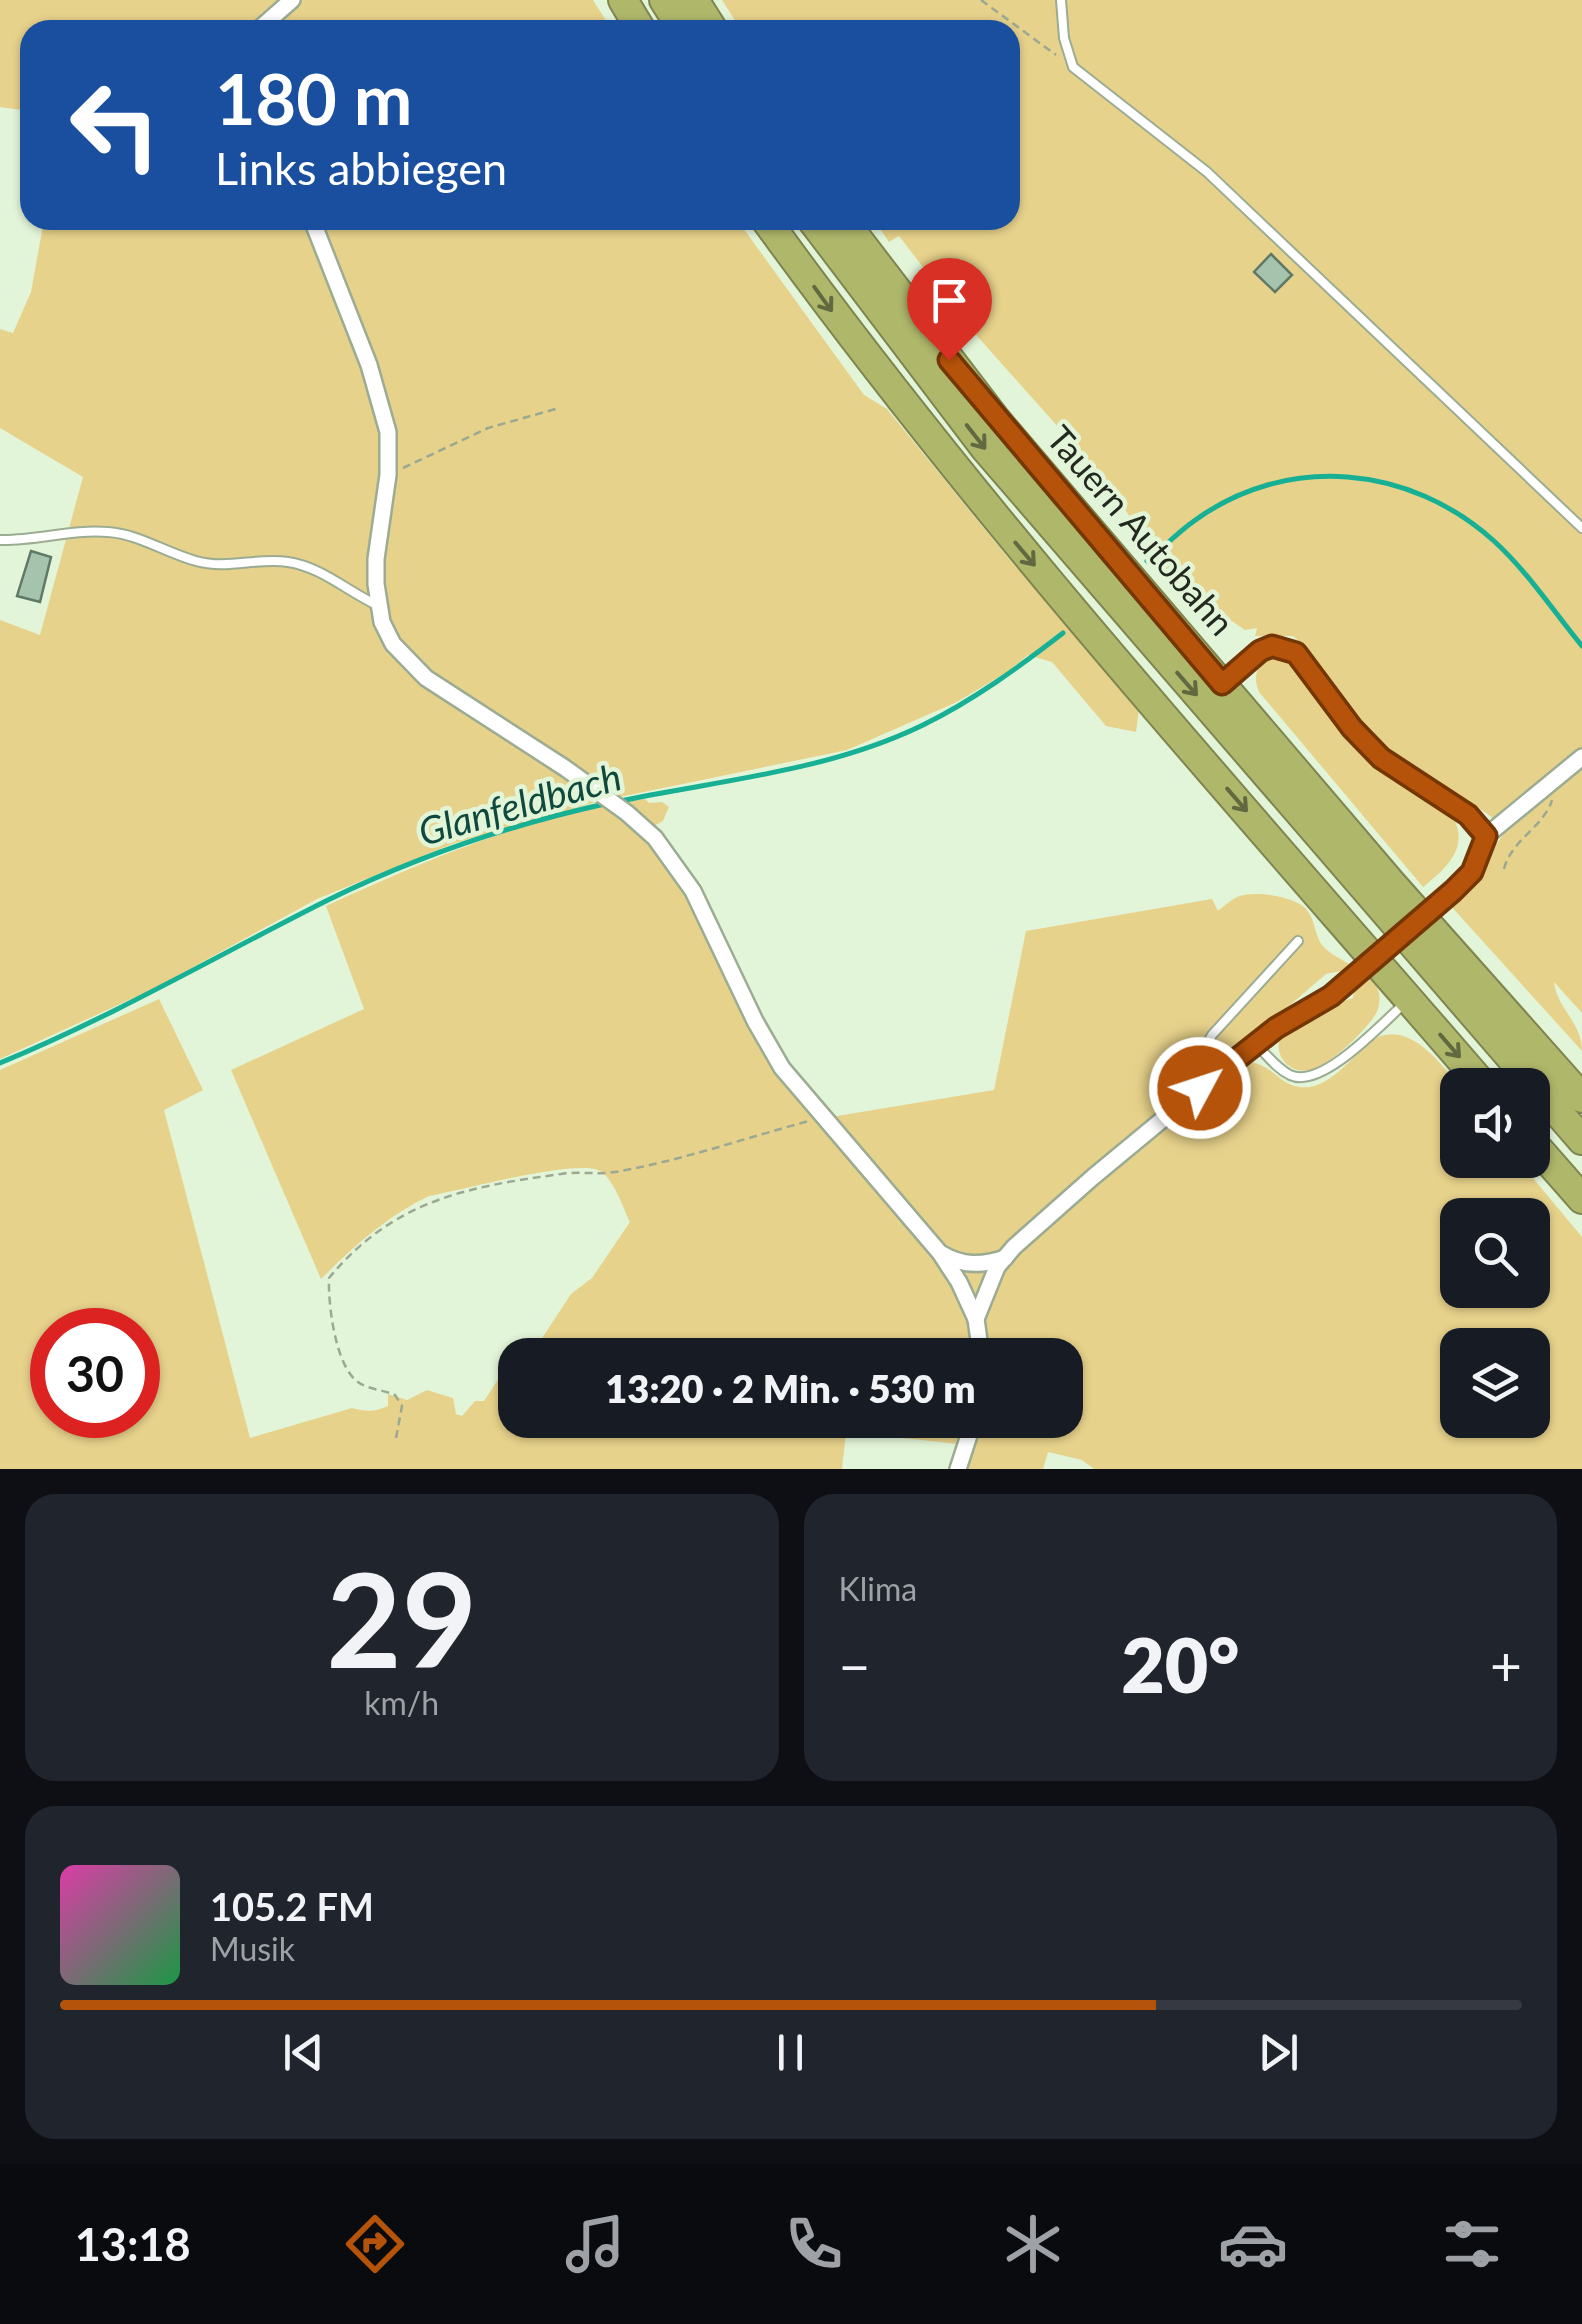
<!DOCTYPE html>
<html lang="de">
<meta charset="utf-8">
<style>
:root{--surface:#171b24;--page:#20242c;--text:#f1f3f6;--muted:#9ea1a6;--line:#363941;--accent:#b45309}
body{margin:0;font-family:Lato,sans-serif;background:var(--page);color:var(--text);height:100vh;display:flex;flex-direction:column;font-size:38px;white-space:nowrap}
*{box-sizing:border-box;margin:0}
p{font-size:32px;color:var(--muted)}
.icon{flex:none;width:55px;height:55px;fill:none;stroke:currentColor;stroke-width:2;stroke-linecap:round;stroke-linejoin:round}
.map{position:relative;height:1469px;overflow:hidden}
.drawer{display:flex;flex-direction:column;gap:25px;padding:25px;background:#0d0f14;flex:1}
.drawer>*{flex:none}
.top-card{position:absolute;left:20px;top:20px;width:1000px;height:210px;border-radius:30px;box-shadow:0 2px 8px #0004;background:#1a4fa0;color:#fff;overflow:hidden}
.buttons{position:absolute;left:1440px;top:1068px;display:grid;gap:20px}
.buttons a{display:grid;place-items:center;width:110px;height:110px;border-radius:20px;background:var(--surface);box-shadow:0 2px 8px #0004;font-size:50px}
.speed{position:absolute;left:30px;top:1308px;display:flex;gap:20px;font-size:50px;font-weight:700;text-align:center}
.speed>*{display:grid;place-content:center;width:130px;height:130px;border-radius:50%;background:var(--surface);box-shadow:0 2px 8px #0004;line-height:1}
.speed .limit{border:15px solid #d22;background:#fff;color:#111}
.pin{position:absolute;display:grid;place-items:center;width:85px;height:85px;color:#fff;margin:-102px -42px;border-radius:50% 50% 50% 0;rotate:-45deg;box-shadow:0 0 10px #0007}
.pin .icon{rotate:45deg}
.me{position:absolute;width:110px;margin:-55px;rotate:50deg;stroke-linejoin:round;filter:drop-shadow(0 0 8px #0008)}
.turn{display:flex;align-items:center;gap:35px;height:210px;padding:0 30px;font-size:45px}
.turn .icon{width:130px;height:130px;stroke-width:2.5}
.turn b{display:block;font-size:70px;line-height:85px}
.big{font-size:75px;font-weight:800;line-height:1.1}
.drawer .card{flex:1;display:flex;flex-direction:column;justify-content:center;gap:15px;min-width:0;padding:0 35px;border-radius:30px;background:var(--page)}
.drawer .dial{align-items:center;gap:0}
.dial b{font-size:130px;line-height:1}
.song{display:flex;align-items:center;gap:30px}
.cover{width:120px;height:120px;border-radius:15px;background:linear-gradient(135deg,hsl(320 70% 55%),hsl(140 70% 35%))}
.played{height:10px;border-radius:5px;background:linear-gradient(90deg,var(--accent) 75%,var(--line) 75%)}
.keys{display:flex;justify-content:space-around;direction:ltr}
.heat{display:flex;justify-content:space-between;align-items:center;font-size:55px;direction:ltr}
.drawer .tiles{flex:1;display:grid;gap:25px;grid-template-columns:1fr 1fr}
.card:last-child{grid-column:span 2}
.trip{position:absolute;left:498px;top:1338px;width:585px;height:100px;border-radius:30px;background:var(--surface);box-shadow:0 2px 8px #0004;font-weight:800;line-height:100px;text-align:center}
.tab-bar{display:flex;height:160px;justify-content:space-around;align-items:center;background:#090b0e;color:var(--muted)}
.tab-bar .icon{width:70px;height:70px}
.tab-bar .current{color:var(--accent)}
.tab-bar b{font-size:45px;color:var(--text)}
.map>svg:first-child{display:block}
.green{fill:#e7d28b;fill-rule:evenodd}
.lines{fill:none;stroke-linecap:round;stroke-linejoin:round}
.stream{stroke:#17b094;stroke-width:5}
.building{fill:#a6c3ae;stroke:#5e7966;stroke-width:2.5}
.service-casing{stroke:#9bac92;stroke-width:12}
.minor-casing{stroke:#9bac92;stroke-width:20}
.motorway-casing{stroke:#7e8550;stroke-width:32}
.path{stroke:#9ba893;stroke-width:2.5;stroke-dasharray:8 5;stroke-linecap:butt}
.service{stroke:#fff;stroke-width:8}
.minor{stroke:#fff;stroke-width:15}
.motorway{stroke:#afb76b;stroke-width:28}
.minor-bridge-casing{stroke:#9bac92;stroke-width:20;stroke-linecap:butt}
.minor-bridge{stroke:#fff;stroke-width:15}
.oneway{stroke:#626941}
.route-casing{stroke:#753606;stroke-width:25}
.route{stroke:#b45309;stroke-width:18}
.labels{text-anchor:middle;stroke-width:9;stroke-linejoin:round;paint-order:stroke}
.street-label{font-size:35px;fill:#23291f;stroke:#e3f5d9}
.water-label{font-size:38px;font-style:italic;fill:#0f493d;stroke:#e3f5d9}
</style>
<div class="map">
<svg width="1582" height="1469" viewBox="0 0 1582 1469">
<rect width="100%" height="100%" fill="#e3f5d9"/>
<g class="green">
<polygon points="0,0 593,0 612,30 30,30 30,111 0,107"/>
<path d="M722,0h860v1013l-28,-31c3,27 28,40 28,69l-133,-147 34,-29 11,-28 13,-17c-39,-37 -96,-52 -134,-91 -30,-31 -48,-77 -80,-103h-38l2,-8 -12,2 -83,-56 -25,-27 -7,-30 -28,-41 -133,-149 -70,-91 -10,6 -15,-22h136v-190h-269z"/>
<polygon points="44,220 717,220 722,226 728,220 738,221 864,395 887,409 1000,548 1139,709 1136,732 1106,726 1052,662 1028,655 1007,672 957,702 847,750 600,801 455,843 317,899 153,989 0,1059 0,620 40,635 83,477 0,428 0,329 13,333 31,292"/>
<path d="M1278,656l11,3 9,8c31,35 54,77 90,107 19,16 59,26 68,50 11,27 -14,48 -33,63l-164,-195c-6,-15 -3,-22 7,-34z"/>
<path d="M645,799l4,4 13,-1 7,5 -6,14 -9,5 41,57 86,173 50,61 163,-27 32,-159 186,-32 6,12c6,-5 13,-11 19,-14 16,-7 59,-1 70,13 8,10 8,26 15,35 17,21 67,26 56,64 -5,16 -50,58 -67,61 -23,5 -39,-16 -30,-37 11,-7 22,-8 33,-13 15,-7 20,-17 39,-22l3,-16 -10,-12 -20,4 -102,88c10,0 22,-1 31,1 23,6 26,27 55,24 11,-2 19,-8 27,-14 12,-9 30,-31 41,-36 33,-13 62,25 80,48v75h60l64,77v232h-488l-12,-9 -34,-8 -5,17h-93l8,-25 -112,-12 -4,37h-842v-399l159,-71 44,91 -39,20 86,328 102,-30c14,4 22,4 36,-2v-12l19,6 20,-10 26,8 3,16 6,2 13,-15h9l15,-23 16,-15v57h288l1,3 31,-3h230v-65h-90l-1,-9 -77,9h-366l40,-61 21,-16 38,-56c-7,-14 -17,-46 -32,-52 -27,-10 -136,20 -169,26 -42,20 -75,50 -108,83l-90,-209 133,-61 -38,-103c101,-46 209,-93 319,-107zM1458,1215h74v75h-74zM52,1330h86v85h-86zM1458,1345h74v75h-74z"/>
</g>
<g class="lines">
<g class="stream">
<path d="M1147,561c16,-13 30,-28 47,-40 93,-68 216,-56 300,20 33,30 60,71 88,105"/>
<path d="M620,801c101,-21 209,-30 303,-76 51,-25 96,-58 140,-92"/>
<path d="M0,1063c114,-47 218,-108 328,-163 88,-43 185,-76 281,-97"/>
</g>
</g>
<g class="building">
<polygon points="1271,254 1292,275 1275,292 1254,272"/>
<polygon points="31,551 51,557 40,602 17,596"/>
</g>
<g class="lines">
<defs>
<g id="service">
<polyline points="1061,0 1064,38 1073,67 1207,172 1582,528"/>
<path d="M0,540c36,1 72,-11 108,-8 31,2 58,21 88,29 31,9 61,-4 92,1 34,5 60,30 91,44"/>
<polyline points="1225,681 1260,651 1272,646 1296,653 1352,728 1381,758 1468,815 1486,835"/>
<path d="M1255,1043c11,11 21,25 35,32 32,15 92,-52 116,-73"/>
<polyline points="1200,1084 1204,1050 1212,1035 1298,941"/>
</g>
<g id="minor">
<polyline points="258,30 292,0"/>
<polyline points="312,220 369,365 388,432 388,475 376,559 376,584 382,622 393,644 426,678 565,768 627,813 655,838 693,891 755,1021 782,1068 940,1253 959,1282 976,1319"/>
<polyline points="1453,891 1472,872 1486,836 1582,757"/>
<path d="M942,1254c20,12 40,12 63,4"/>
<path d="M981,1355l-5,-36 21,-52 17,-20 79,-70 162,-134c32,-23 65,-39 96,-63"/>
<polyline points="958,1469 974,1420"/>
</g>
<g id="motorway">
<polyline points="623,0 641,30"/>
<polyline points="664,0 683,30"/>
<polyline points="694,0 713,30"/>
<path d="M766,220c220,304 472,581 717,865"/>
<polyline points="812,220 985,448 1582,1140"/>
<polyline points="843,220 996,420 1391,883 1582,1098"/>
<polyline points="1532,1142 1582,1199"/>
</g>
</defs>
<use href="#service" class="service-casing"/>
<use href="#minor" class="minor-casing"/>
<use href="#motorway" class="motorway-casing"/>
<g class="path">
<polyline points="981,0 1056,55"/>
<polyline points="403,468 488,428 559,408"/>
<path d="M1504,869c7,-29 40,-42 48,-69"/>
<path d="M396,1438l6,-32 -7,-11c-11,-5 -28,-6 -37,-13 -23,-16 -30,-79 -29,-104 65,-78 137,-91 232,-104 18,-3 36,1 54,-2 65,-11 130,-34 194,-51"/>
</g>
<use href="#service" class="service"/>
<use href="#minor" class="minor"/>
<use href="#motorway" class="motorway"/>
<defs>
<polyline id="minor-bridge" points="1351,980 1453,891"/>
</defs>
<use href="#minor-bridge" class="minor-bridge-casing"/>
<use href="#minor-bridge" class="minor-bridge"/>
</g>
<defs><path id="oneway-shaft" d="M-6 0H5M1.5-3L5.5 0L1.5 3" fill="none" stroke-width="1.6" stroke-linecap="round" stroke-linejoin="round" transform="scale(2.5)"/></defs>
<g class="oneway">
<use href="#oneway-shaft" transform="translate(823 299) rotate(54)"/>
<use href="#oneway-shaft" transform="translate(976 437) rotate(52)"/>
<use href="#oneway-shaft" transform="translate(1025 554) rotate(50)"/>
<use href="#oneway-shaft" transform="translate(1187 684) rotate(49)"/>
<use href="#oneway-shaft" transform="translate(1237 800) rotate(49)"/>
<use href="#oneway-shaft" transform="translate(1450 1046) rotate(49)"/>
</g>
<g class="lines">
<defs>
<polyline id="route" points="949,360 1222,684 1260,651 1272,646 1296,653 1352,728 1381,758 1468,815 1486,836 1472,872 1453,891 1331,996 1276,1028 1200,1088"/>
</defs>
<use href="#route" class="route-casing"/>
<use href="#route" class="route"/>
</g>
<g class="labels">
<g class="street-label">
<text transform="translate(1140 531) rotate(49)" y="12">Tauern Autobahn</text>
</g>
<g class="water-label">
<text transform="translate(520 805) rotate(-16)" y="13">Glanfeldbach</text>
</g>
</g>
</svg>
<div class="buttons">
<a><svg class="icon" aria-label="sound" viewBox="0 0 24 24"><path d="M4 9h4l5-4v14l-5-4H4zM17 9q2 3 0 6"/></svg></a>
<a><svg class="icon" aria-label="search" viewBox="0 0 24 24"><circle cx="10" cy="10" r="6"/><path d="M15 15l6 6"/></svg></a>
<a><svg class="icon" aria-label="layers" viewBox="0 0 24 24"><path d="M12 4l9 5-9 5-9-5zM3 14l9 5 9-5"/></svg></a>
</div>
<div class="speed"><div class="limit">30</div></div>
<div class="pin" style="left:949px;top:360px;background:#d93025"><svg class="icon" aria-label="arrive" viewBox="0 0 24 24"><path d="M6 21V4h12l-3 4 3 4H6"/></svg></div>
<svg class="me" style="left:1200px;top:1088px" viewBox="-20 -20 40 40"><circle r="17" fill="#b45309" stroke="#fff" stroke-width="3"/><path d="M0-11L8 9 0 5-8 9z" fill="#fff"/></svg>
<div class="trip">13:20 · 2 Min. · 530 m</div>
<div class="top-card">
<div class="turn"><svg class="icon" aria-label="left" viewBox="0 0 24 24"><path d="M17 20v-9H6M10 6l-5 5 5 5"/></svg><div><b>180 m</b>Links abbiegen</div></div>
</div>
</div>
<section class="drawer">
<div class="tiles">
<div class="card dial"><b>29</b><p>km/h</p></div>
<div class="card"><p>Klima</p>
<div class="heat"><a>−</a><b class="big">20°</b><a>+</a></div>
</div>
<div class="card">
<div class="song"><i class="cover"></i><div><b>105.2 FM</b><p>Musik</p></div></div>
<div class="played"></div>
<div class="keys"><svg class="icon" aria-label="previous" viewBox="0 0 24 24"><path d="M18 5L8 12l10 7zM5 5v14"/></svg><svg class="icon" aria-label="pause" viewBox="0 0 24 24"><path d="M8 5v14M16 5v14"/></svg><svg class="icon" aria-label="next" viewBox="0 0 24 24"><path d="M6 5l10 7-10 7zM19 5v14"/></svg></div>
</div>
</div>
</section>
<nav class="tab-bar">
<b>13:18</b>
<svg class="icon current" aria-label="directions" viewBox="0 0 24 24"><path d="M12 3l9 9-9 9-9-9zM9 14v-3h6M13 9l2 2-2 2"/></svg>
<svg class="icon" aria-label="music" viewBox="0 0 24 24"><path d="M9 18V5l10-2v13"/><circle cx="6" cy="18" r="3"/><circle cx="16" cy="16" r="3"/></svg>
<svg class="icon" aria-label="phone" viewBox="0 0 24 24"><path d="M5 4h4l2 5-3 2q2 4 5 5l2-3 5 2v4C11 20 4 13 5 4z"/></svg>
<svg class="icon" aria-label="climate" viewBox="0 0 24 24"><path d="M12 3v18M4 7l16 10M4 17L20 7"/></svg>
<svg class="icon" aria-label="car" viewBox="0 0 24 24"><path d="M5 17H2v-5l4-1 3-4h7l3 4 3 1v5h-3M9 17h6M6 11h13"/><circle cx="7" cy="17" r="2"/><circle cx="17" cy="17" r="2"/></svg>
<svg class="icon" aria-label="filters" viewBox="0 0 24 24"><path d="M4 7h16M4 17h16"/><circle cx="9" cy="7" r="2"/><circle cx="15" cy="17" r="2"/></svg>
</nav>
